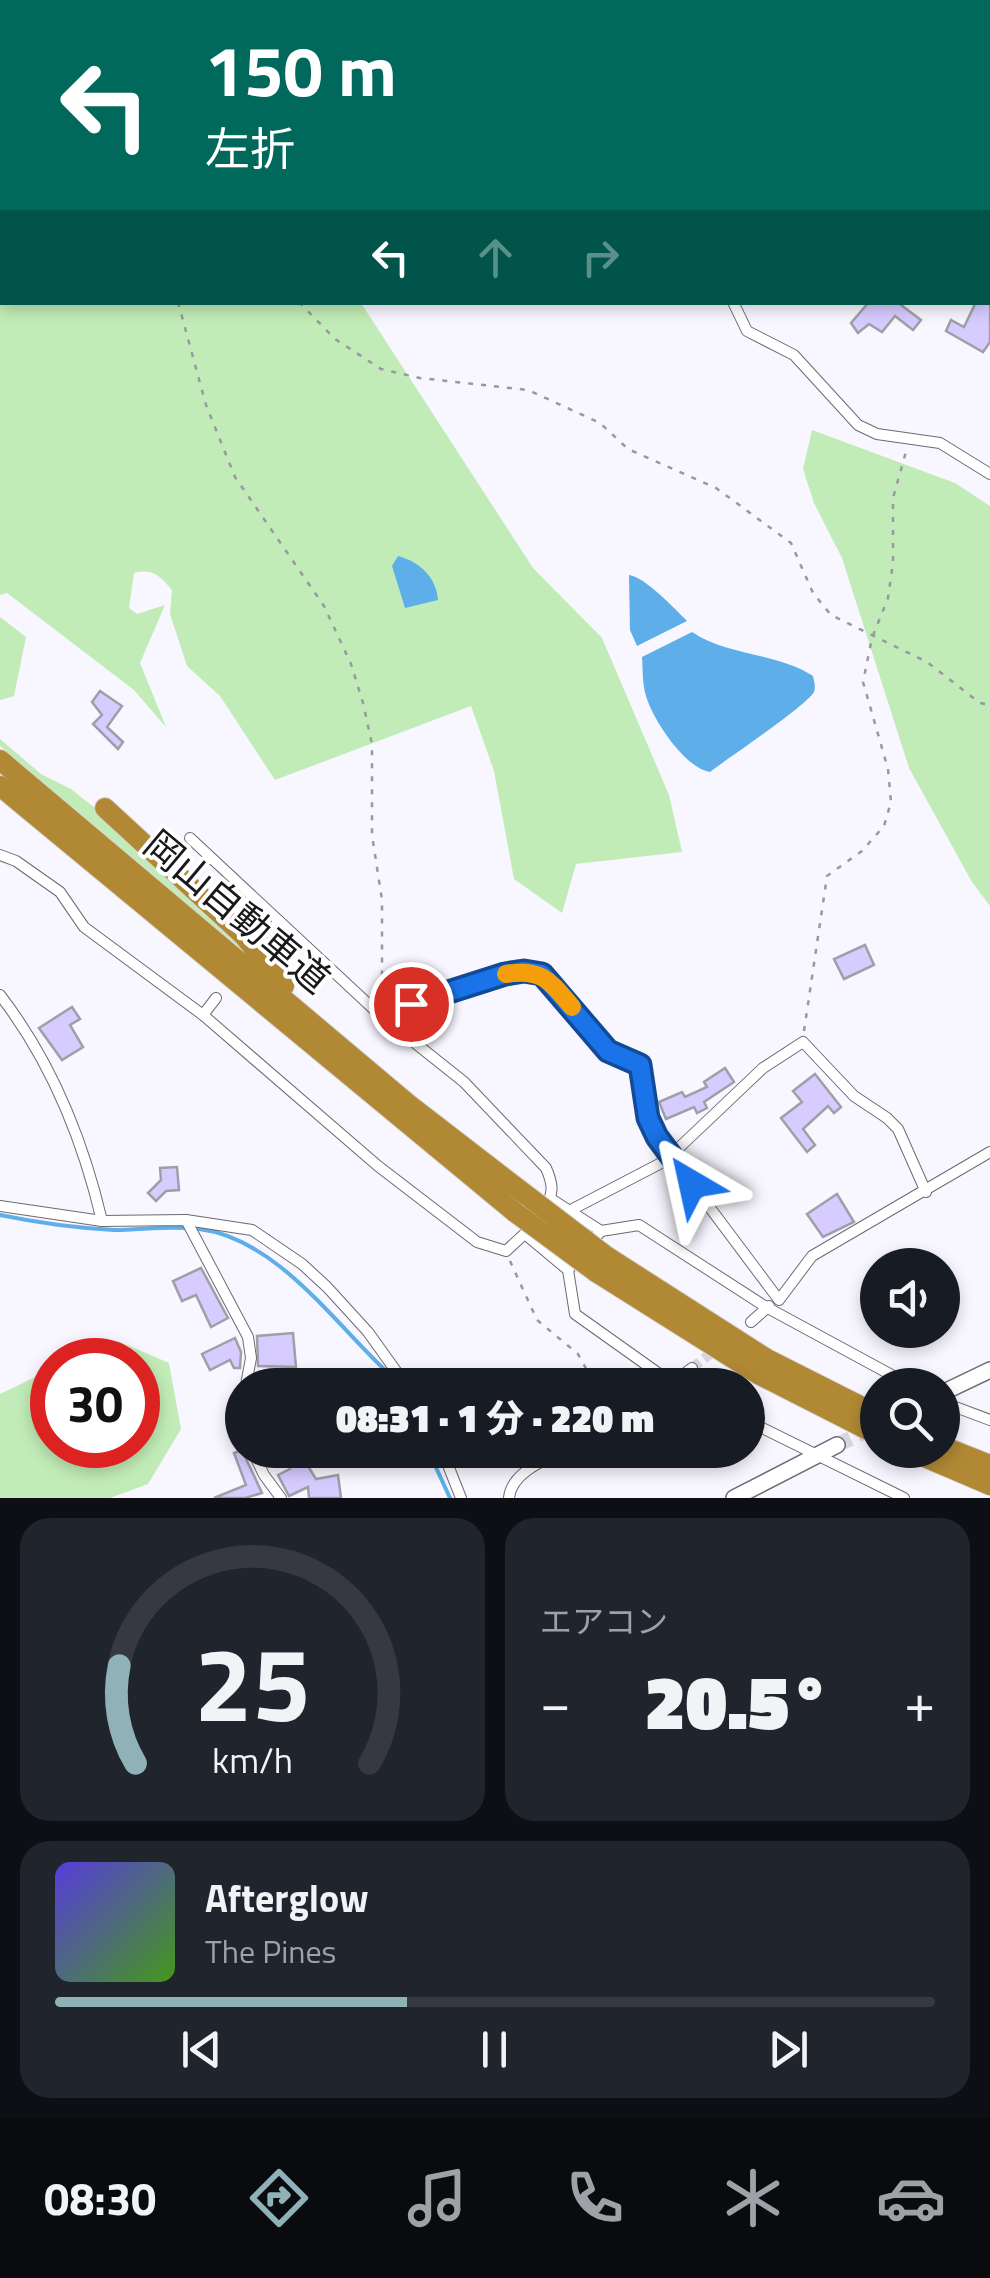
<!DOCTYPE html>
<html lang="ja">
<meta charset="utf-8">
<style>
:root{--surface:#171b24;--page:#20242c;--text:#f1f3f6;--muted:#9ea1a6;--line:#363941;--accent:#8eb2b7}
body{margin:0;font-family:"Titillium Web","Noto Sans JP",sans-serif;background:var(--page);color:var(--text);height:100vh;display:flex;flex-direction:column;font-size:38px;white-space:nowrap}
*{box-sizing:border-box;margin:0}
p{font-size:32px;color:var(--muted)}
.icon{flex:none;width:55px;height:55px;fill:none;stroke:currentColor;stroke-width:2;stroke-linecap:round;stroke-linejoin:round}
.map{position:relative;height:1498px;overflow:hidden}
.panel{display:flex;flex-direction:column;gap:20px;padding:20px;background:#0d0f14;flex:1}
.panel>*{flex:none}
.guide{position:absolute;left:0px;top:0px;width:990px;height:305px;box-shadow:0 5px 15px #0003;background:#00695c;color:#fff;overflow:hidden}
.controls{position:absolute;left:860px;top:1248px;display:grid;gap:20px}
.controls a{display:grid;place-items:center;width:100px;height:100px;border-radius:50%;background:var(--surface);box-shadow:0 5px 15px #0003;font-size:50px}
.speed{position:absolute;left:30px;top:1338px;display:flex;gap:20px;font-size:50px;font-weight:700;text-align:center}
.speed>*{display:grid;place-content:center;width:130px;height:130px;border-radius:50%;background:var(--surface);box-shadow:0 5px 15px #0003;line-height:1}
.speed .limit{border:15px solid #d22;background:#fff;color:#111}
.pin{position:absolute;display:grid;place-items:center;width:85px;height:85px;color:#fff;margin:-42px;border:5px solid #fff;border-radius:50%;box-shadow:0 2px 10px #0007}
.me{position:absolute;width:110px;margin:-55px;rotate:324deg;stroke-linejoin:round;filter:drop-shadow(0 0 8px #0008)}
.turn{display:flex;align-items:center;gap:35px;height:210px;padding:0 40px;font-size:45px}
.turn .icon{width:130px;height:130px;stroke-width:2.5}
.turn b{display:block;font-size:70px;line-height:85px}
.lanes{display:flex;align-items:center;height:95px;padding:0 40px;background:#0003;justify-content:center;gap:50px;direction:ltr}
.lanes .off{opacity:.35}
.big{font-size:75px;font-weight:800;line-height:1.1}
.panel .widget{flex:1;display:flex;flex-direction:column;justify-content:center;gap:15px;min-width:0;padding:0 35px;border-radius:30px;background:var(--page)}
.panel .dial{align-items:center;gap:0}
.dial svg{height:260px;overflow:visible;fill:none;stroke:var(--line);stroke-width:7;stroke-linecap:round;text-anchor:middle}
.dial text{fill:var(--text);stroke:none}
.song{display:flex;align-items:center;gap:30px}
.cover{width:120px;height:120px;border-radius:15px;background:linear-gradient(135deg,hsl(250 70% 55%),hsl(100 70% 35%))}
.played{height:10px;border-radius:5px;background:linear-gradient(90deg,var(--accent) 40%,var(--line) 40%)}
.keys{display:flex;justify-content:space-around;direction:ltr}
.heat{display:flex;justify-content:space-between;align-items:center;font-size:55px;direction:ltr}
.panel .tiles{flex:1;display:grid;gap:20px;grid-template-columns:1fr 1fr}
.widget:last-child{grid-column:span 2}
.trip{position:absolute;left:225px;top:1368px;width:540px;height:100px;border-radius:50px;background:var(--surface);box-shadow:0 5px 15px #0003;font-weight:800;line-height:100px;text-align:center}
.menu{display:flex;height:160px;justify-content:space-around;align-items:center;background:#090b0e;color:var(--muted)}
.menu .icon{width:70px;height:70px}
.menu .active{color:var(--accent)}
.menu b{font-size:45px;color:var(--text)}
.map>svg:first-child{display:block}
.green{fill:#c2ecb7}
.water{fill:#5eaeea}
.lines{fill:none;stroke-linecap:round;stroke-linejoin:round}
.stream{stroke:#5eaeea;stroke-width:4}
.building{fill:#d7ccff;stroke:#a09ea6;stroke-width:2.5}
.minor-tunnel{stroke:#d7d5dd;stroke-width:10;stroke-dasharray:10 5;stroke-linecap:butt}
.secondary-tunnel{stroke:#d7d5dd;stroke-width:15;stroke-dasharray:15 8;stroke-linecap:butt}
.minor-casing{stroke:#6c6a72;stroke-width:12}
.secondary-casing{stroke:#6c6a72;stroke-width:18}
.motorway-casing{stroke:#d6d5d6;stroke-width:22}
.path{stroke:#99989e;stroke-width:2.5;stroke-dasharray:5 8;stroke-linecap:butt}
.minor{stroke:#fff;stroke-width:10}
.secondary{stroke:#fff;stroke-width:15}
.motorway{stroke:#b18935;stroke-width:20}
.motorway-bridge-casing{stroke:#d6d5d6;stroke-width:22;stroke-linecap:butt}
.motorway-bridge{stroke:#b18935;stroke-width:20}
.route-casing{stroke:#114b97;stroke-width:25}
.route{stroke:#1a73e8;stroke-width:18}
.slow{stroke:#f59e0b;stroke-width:18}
.labels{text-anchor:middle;stroke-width:8;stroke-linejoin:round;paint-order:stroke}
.street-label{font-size:38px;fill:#19181b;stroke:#fff}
</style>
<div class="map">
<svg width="990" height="1498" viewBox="0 0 990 1498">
<rect width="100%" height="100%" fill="#f8f6ff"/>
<g class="green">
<path d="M0,0l342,2h-340v300l359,1 172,265 69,70 67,157 13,57 -106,12 -14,49 -48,-34 -20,-108 -23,-65 -196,74 -55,-84 -33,-30 -17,-52 2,-24c-12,-14 -19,-22 -38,-17l-5,35 8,6 28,-9 -25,58 26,64 -32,-37 -127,-97 -7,2z"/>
<polygon points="812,430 955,483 990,506 990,906 972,882 909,768 842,558 814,503 803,469"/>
<polygon points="0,617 26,637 14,696 0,700"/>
<polygon points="0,739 41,774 71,789 95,808 263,968 0,746"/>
<polygon points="118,1341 169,1363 181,1429 148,1484 110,1498 0,1498 0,1394 52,1369 52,1445 138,1445 138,1360 74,1360"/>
</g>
<g class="water">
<path d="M398,556c22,6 38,21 40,44l-33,8 -13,-42z"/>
<path d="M629,575c16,2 46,34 58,46l-50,25 -7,-16z"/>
<path d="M692,632c35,24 84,20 121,44 1,5 3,11 1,16 -8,14 -87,67 -104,80 -25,-4 -57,-52 -64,-76 -4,-13 -3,-27 -4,-39z"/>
</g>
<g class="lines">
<g class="stream">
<path d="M0,1215c38,8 76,13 114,15 28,0 57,-5 85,-1 76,9 134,92 186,141l10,15"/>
<polyline points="428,1450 450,1498"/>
</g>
</g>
<g class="building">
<polygon points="869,302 897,302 921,320 913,330 895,316 882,332 869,324 858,333 851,323"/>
<polygon points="976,302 990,302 990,342 983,352 946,331 951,320 964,327"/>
<polygon points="100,691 122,706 107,727 123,742 118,749 93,724 102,715 92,702"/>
<polygon points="865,945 874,965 844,979 834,959"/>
<polygon points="72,1007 80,1019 70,1025 83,1047 62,1060 39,1028"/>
<polygon points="725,1068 734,1082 704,1102 707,1108 697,1113 694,1107 666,1119 659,1102 682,1092 685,1097 707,1087 704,1082"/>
<polygon points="815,1074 841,1107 834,1113 828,1106 803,1129 815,1145 807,1152 781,1118 802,1102 793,1091"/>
<polygon points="177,1167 179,1190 166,1191 156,1201 148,1193 161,1180 160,1168"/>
<polygon points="837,1194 854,1222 823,1237 807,1214"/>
<polygon points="201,1268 228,1318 211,1327 196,1295 182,1301 173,1281"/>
<polygon points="293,1333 296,1367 258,1366 257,1336"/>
<polygon points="235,1338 241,1352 240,1368 234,1368 230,1360 210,1370 202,1354"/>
<polygon points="242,1450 262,1493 245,1498 214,1498 246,1485 234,1453"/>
<polygon points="283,1450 298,1450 316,1479 338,1475 341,1498 309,1498 308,1487 289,1496 278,1475 290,1469"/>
</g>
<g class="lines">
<polyline class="minor-tunnel" points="692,1368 719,1347"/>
<polyline class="secondary-tunnel" points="837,1445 874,1427"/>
<defs>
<g id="minor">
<polyline points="551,0 553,2"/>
<polyline points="719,0 731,2"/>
<polyline points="988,76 990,77"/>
<polyline points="733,302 747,331 794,355 858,425 877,434 940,443 990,474"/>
<path d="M190,838l190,177 84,67 82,86c8,18 8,27 -4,44"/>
<polyline points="0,855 16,861 60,892 84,927 203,1015 378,1166 477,1242 506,1251 533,1226"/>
<polyline points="269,933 279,921"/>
<path d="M0,995c51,66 83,145 102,226"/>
<polyline points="203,1015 216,998"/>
<path d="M380,1015l125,-41c56,-9 66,40 100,74 9,8 24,12 35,17l8,53 9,19 122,163 33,-44 178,-104"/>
<polyline points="551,1199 601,1231"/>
<polyline points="0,1206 102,1221 186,1220 252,1230 302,1264 327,1287 368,1332 406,1385"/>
<polyline points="569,1211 665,1161 763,1068 803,1042 854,1096 887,1118 898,1129 926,1192"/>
<polyline points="186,1220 248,1337 251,1358 246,1385"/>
<polyline points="526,1235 568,1270 575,1314 672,1383 669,1385"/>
<polyline points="568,1270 601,1231 639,1225 766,1307 910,1385"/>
<polyline points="751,1322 769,1306"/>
<polyline points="675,1385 672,1383 692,1368"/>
<polyline points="242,1397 240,1417 242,1430"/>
<polyline points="942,1402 990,1420"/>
<polyline points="748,1421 904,1498"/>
<polyline points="252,1450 264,1475 281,1498"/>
<polyline points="442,1450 461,1498"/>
<path d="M509,1498c2,-25 35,-38 56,-48"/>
</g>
<g id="secondary">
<polyline points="942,1393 990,1370"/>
<polyline points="734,1498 837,1445"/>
</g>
<g id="motorway">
<polyline points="0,760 408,1104 530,1198"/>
<polyline points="0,786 516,1213"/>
<polyline points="105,808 244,936 284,986"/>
<polyline points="606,1256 767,1359 878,1415"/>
<polyline points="596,1272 758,1374 878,1435"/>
<polyline points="942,1446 990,1465"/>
<polyline points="908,1450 990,1485"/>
</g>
</defs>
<use href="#minor" class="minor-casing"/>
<use href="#secondary" class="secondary-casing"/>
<use href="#motorway" class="motorway-casing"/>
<g class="path">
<polyline points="17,0 18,2"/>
<polyline points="178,302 206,405 235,477 324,606 351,664 363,703 372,744 372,835 382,900 382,1003"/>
<polyline points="299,302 335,339 381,369 420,378 528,390 600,423 628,449 716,488 791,543 813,593 831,615 927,662 980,703 990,705"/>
<polyline points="804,1031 827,876 862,851 884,826 891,802 888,769 863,682 872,638 888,598 893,563 893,498 907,448"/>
<polyline points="510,1261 537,1320 578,1354 595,1385"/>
</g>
<use href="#minor" class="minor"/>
<use href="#secondary" class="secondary"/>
<use href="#motorway" class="motorway"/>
<defs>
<g id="motorway-bridge">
<polyline points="530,1198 606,1256"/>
<polyline points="516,1213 596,1272"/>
</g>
</defs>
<use href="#motorway-bridge" class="motorway-bridge-casing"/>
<use href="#motorway-bridge" class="motorway-bridge"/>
</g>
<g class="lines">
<defs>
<polyline id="route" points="411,1004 505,974 524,971 542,974 608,1051 640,1065 648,1118 657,1137 692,1184"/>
</defs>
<use href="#route" class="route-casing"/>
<use href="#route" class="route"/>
<path class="slow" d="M506,974c36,-6 44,7 66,33"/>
</g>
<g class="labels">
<g class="street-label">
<text transform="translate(237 912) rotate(40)" y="13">岡山自動車道</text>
</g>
</g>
</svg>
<div class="controls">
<a><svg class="icon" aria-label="sound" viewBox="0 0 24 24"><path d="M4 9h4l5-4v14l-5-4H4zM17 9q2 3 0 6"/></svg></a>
<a><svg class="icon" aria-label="search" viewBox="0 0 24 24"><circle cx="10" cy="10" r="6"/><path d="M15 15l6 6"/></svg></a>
</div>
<div class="speed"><div class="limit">30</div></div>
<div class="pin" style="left:411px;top:1004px;background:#d93025"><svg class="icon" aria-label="arrive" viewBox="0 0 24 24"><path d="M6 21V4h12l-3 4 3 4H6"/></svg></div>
<svg class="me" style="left:692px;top:1184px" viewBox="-20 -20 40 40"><path d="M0-17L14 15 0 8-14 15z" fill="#1a73e8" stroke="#fff" stroke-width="4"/></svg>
<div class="trip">08:31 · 1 分 · 220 m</div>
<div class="guide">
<div class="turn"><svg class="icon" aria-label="left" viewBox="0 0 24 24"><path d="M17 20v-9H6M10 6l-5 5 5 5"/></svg><div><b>150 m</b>左折</div></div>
<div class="lanes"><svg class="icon" aria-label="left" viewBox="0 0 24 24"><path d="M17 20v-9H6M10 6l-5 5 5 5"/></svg><svg class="icon off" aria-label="ahead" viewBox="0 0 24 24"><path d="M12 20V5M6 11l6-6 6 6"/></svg><svg class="icon off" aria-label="right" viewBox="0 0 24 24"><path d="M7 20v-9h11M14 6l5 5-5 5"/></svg></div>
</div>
</div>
<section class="panel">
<div class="tiles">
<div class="widget dial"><svg viewBox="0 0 100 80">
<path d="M14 69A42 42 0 1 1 86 69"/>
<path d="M14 69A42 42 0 0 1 9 39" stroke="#8eb2b7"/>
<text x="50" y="56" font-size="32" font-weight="700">25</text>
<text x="50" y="72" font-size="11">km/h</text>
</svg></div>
<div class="widget"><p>エアコン</p>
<div class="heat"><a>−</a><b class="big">20.5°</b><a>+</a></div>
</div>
<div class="widget">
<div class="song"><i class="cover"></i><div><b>Afterglow</b><p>The Pines</p></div></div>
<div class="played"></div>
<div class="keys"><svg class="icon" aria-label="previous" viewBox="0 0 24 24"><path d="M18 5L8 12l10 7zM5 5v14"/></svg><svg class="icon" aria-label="pause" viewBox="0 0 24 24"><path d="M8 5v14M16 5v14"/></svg><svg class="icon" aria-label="next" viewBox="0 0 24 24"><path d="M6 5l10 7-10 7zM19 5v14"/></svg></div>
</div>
</div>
</section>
<nav class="menu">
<b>08:30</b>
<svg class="icon active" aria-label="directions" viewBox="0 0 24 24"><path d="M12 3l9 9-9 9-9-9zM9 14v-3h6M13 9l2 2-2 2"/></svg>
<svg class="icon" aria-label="music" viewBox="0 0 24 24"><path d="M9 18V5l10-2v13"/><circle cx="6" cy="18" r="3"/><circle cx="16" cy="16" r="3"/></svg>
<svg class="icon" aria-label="phone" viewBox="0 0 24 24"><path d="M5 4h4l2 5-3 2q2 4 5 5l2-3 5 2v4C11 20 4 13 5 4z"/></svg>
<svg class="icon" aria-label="climate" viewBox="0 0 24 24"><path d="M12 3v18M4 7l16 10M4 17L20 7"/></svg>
<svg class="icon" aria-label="car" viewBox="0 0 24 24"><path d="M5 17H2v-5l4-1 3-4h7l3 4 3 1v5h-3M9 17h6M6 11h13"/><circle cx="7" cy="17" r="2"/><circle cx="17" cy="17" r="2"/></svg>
</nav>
